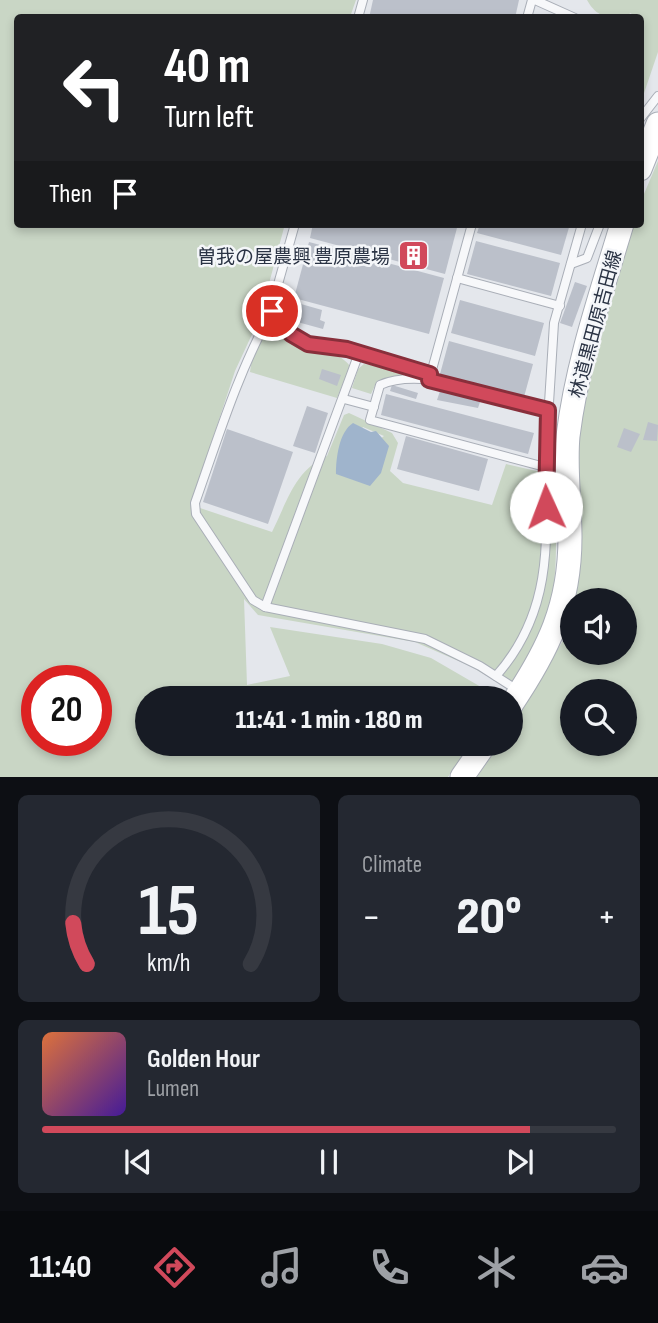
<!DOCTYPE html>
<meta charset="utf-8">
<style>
:root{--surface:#171b24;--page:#242831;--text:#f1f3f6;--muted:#9ea1a6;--line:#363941;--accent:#d1495b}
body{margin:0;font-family:"Sofia Sans Condensed","Noto Sans JP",sans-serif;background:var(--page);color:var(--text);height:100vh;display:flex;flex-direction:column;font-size:26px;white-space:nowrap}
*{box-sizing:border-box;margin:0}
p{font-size:23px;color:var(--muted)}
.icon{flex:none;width:38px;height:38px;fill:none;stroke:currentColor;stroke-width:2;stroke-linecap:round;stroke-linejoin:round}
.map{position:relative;height:777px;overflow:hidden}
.drawer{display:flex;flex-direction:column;gap:18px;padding:18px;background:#0d0f14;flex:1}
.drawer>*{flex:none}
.guide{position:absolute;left:14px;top:14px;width:630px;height:214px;border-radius:7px;box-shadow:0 4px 10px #0003;background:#202124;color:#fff;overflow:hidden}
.controls{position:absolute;left:560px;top:588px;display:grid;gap:14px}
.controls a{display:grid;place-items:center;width:77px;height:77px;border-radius:50%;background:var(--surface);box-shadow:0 4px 10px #0003;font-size:35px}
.speed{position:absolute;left:21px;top:665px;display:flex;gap:14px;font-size:35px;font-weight:700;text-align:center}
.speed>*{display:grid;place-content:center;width:91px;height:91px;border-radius:50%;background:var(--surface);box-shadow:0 4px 10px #0003;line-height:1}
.speed .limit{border:10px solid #d22;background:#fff;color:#111}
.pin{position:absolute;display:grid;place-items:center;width:60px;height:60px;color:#fff;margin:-30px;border:4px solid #fff;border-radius:50%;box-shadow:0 2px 7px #0007}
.me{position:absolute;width:77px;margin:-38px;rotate:358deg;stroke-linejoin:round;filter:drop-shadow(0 0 5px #0008)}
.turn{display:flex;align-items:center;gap:24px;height:147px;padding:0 35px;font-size:32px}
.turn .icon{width:91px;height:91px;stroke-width:2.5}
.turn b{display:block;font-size:49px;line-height:60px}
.then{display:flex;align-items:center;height:66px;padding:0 35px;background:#0003;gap:14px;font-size:26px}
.big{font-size:52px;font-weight:800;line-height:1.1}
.drawer .widget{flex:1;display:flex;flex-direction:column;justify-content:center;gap:10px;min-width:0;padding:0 24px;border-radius:10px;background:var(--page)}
.drawer .dial{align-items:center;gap:0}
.dial svg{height:182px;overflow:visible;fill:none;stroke:var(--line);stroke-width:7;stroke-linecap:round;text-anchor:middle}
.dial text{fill:var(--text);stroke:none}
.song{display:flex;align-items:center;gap:21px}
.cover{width:84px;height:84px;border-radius:10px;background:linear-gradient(135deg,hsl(20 70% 55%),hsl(260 70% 35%))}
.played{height:7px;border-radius:4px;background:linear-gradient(90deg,var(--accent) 85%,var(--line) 85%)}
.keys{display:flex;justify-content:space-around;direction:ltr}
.heat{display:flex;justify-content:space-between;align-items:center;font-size:38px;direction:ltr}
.drawer .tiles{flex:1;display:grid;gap:18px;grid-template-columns:1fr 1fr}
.widget:last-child{grid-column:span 2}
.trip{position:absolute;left:135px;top:686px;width:388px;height:70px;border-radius:35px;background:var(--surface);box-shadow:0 4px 10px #0003;font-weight:800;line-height:70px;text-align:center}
.dock{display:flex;height:112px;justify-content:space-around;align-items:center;background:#090b0e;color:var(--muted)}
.dock .icon{width:49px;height:49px}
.dock .selected{color:var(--accent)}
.dock b{font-size:32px;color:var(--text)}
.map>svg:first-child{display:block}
.green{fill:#c9d6c5;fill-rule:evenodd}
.water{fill:#9fb4cc}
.building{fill:#bbc0ca}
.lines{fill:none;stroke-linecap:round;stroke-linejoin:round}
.lane-casing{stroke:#a9aeb7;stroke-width:10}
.secondary-casing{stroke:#a9aeb7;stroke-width:25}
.lane{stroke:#f7f8fa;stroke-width:8}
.secondary{stroke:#fff;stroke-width:23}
.route-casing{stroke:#882f3b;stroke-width:18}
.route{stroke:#d1495b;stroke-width:12}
.labels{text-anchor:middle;stroke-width:5;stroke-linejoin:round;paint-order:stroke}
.poi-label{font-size:19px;fill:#2b3445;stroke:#f4f6f9;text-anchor:end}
.street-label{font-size:19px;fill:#2b3445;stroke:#f4f6f9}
</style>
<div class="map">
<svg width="658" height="777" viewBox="0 0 658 777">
<rect width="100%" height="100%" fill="#e4e7ec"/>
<g class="green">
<path d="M0,0h356l-6,17 -332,1v206h267l-25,93 -25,54 -44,134 81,27c15,-30 23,-62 55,-76l17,-41 5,-2 43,20 6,10 -8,28 13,12 89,22 14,-41 48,11c1,44 6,93 -5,136 -7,29 -24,54 -38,79l-41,-24 -55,-24 -157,-27 -14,-16 3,86 43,-9 -20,-49 112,17 49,14 69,40h-353v46h323l-22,33h-448zM363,427l21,9 -48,37 2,-17zM37,681h59v59h-59z"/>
<path d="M587,0h71v52l-17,50 -1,-84 -10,-5 -2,4c-20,1 -31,1 -41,-17z"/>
<path d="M658,161v616h-181l23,-33h11v-17l53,-88 8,-32v46h53v-53h-51c13,-52 1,-106 5,-159 6,-73 33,-148 54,-217h7l1,-23zM572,691h53v53h-53z"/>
<path d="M270,328c11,1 14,11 23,15 20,9 43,5 57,23l-13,32 -87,-26c2,-16 8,-32 20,-44z"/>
<polygon points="364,364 406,371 403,376 377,381 371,394 352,388 358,369"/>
</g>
<path class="water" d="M353,423l18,9 5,-1 13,15 -8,27 -11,13 -34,-12c0,-16 3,-42 17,-51z"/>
<g class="building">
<polygon points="373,0 519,0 515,18 369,18"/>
<polygon points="313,224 458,224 445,274 310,238"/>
<polygon points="480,224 570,224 561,255 477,233"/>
<polygon points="476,241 560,263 551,296 467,274"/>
<polygon points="309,242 444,278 429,334 294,298"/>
<polygon points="575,282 587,286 572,327 560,323"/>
<polygon points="460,300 544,323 535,356 451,333"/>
<polygon points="294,302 322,310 320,320 325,322 323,329 290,320"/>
<polygon points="449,341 533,364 524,397 440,374"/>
<polygon points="322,369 341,375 337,386 319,379"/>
<polygon points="392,385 418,393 416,399 390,391"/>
<polygon points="440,391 468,397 480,402 478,408 437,400"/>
<polygon points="386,394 534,433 528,454 381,415"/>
<polygon points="307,406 328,413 315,453 293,446"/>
<polygon points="648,422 658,425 657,441 643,440"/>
<polygon points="624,428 640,434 631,452 617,447"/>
<polygon points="227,429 293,452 268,524 203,502"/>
<polygon points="406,436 488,459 479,491 397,469"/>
</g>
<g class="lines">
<defs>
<g id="lane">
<polyline points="535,0 575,18"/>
<polyline points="358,18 363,0"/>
<polyline points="527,18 532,0"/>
<polyline points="640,119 658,96"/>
<polyline points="295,224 273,302 272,311 291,334 308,343 347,349 431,374"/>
<polyline points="571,264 587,258 600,224"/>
<polyline points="457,278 560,306"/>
<path d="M272,311c-34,61 -54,127 -77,192l1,11 57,86 12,7 160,32 55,27 39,25"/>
<polyline points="430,377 472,224"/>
<polyline points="344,399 374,407"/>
<path d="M548,410c-45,-12 -124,-45 -168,-25l-10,35 175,47 9,-144 28,-99"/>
<polyline points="265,607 359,353"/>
<path d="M496,676c55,-62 52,-130 49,-209"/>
</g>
<g id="secondary">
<polyline points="640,169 658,124"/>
<path d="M511,705c37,-55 59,-99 59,-168 0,-33 -5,-68 -2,-101 9,-73 33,-142 54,-212"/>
<polyline points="462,777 485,744"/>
</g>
</defs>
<use href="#lane" class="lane-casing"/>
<use href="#secondary" class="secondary-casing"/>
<use href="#lane" class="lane"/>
<use href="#secondary" class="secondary"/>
</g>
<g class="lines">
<defs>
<polyline id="route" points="272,311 291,334 308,344 347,349 430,374 429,380 548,410 546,507"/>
</defs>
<use href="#route" class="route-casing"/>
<use href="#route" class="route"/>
</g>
<defs>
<symbol id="building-square" viewBox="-11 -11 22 22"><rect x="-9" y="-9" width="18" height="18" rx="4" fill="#d1495b" stroke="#f4f6f9"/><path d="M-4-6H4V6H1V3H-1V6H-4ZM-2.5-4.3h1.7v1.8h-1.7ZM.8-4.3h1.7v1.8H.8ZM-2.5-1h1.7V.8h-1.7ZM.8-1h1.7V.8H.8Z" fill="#fff"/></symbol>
</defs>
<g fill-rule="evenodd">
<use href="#building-square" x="396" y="238" width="35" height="35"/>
</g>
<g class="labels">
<g class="poi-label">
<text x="390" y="263">曽我の屋農興 豊原農場</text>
</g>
<g class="street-label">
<text transform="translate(595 324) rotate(-75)" y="7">林道黒田原吉田線</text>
</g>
</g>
</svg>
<div class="controls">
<a><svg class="icon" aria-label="sound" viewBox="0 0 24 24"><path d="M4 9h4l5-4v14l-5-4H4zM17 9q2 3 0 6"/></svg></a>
<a><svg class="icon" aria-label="search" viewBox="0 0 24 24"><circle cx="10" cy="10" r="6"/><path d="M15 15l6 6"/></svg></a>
</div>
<div class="speed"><div class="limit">20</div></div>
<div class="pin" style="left:272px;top:311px;background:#d93025"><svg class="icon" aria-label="arrive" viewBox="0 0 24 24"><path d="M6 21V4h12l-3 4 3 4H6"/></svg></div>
<svg class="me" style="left:546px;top:507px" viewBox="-20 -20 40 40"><circle r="19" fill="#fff"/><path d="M0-13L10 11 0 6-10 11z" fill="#d1495b"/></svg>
<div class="trip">11:41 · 1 min · 180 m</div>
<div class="guide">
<div class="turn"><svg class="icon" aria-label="left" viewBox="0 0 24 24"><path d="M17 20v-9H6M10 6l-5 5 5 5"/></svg><div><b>40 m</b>Turn left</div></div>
<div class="then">Then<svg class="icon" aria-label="arrive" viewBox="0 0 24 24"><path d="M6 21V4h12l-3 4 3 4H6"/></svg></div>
</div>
</div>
<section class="drawer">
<div class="tiles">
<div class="widget dial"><svg viewBox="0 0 100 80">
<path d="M14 69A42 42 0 1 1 86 69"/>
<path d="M14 69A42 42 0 0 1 8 51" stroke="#d1495b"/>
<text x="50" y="56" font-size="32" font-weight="700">15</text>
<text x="50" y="72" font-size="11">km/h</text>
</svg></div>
<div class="widget"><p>Climate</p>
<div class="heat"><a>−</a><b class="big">20°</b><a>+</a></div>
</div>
<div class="widget">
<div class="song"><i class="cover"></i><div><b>Golden Hour</b><p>Lumen</p></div></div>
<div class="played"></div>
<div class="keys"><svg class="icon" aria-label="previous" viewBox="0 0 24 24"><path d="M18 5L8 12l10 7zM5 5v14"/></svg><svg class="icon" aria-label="pause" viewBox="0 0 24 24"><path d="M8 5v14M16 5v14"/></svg><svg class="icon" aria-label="next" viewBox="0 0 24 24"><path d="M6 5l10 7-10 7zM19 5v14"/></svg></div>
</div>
</div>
</section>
<nav class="dock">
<b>11:40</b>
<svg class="icon selected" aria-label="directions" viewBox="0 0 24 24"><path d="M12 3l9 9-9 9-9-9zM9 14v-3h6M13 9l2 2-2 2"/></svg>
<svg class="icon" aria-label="music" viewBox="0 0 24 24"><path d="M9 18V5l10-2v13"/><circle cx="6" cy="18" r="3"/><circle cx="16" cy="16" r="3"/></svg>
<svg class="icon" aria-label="phone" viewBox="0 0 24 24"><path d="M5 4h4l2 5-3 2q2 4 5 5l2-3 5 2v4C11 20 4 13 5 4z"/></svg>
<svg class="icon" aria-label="climate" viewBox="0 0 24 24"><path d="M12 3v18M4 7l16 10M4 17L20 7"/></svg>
<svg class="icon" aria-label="car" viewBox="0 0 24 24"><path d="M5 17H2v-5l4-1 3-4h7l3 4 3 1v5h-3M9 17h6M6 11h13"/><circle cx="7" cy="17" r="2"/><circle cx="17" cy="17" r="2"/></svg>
</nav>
